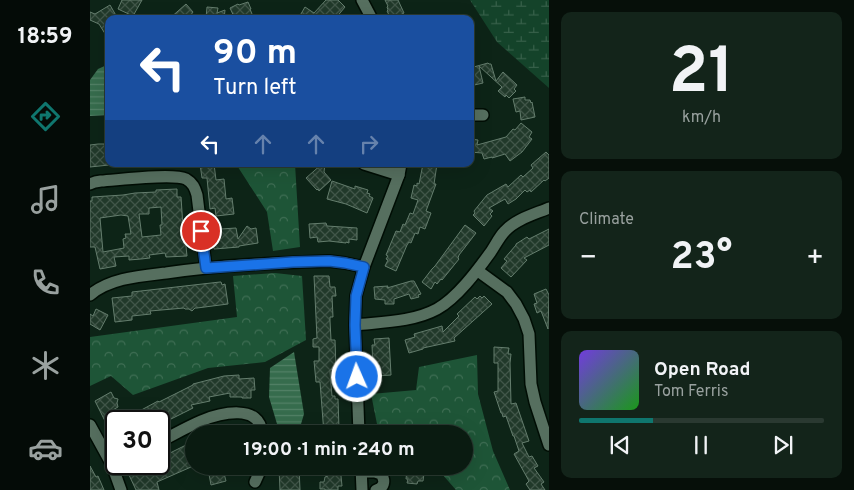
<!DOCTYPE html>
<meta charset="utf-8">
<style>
:root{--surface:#0a1b11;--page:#13241a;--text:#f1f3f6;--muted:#99a19f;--line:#2a3931;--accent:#0f766e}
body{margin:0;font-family:Overpass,sans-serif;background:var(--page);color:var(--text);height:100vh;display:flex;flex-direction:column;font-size:19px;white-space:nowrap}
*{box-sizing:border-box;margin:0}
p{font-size:16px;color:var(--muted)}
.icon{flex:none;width:28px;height:28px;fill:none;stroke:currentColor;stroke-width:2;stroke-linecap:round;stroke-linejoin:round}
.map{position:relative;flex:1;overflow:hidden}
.details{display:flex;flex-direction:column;gap:12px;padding:12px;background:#060f09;width:305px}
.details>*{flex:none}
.banner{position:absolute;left:15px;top:15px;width:369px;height:152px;border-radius:10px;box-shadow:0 5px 20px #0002,0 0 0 1px var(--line);background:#1a4fa0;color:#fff;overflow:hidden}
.speed{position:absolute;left:15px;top:410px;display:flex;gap:10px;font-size:25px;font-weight:700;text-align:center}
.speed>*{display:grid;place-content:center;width:65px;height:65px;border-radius:50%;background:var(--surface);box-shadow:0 5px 20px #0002,0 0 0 1px var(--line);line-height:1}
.speed .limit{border:2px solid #111;border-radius:8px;background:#fff;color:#111}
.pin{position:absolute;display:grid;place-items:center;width:42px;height:42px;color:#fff;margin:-21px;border:2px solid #fff;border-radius:50%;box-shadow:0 1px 5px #0007}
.me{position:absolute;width:55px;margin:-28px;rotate:358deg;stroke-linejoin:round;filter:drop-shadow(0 0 4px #0008)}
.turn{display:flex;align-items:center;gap:18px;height:105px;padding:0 25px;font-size:22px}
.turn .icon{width:65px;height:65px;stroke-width:2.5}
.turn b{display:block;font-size:35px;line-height:42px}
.lanes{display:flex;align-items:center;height:48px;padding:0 25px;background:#0003;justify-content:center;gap:25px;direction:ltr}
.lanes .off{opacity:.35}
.big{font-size:38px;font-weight:700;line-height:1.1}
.details .card{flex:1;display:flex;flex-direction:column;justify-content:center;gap:8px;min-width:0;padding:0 18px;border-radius:10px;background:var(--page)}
.details .dial{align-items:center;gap:0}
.dial b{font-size:65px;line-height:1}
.song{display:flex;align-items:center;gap:15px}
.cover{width:60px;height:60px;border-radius:8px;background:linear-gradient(135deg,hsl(260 70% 55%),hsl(120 70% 35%))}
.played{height:5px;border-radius:2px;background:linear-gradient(90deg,var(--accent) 30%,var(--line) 30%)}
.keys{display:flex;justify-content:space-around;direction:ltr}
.heat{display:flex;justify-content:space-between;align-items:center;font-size:28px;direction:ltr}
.trip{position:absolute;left:95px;top:425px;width:288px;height:50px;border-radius:25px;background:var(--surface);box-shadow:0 5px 20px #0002,0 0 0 1px var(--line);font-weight:700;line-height:50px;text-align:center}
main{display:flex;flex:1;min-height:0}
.menu{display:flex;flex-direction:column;width:90px;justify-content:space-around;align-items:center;background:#040b07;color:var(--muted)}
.menu .icon{width:35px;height:35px}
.menu .on{color:var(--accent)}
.menu b{font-size:22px;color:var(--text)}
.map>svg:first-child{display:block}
.forest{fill:url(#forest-crowns)}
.wetland{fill:url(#wetland-marsh)}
.water{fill:url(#water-rules)}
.building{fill:url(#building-cross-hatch);stroke:#647d6d;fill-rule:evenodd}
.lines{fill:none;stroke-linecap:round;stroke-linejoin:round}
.minor-casing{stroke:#000d04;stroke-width:14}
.minor{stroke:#566f5f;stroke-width:11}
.route-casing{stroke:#114b97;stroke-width:12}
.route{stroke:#1a73e8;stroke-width:9}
</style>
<main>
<nav class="menu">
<b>18:59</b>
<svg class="icon on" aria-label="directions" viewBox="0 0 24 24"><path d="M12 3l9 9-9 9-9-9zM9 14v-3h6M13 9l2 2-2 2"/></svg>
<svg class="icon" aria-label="music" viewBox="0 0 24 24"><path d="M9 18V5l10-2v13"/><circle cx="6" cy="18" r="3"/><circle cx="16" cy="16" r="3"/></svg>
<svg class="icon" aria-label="phone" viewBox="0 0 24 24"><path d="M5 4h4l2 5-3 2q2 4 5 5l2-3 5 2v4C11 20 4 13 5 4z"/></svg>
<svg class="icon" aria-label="climate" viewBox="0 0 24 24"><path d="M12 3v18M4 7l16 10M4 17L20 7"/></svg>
<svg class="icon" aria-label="car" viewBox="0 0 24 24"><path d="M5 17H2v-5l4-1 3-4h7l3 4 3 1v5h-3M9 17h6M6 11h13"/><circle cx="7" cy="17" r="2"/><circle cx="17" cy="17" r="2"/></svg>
</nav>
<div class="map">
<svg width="459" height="490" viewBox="0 0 459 490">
<defs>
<pattern id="forest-crowns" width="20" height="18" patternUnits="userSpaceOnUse" patternTransform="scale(1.25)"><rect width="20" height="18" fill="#1e5537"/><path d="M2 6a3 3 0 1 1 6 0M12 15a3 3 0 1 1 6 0" fill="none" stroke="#3f6e54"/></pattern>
<pattern id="wetland-marsh" width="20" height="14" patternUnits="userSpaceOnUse" patternTransform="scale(1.25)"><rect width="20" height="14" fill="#14432a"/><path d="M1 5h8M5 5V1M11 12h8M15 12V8" fill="none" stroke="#365f49"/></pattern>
<pattern id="water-rules" width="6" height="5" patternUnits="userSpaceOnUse" patternTransform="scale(1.25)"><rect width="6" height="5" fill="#366c4d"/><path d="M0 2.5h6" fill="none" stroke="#538167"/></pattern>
<pattern id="building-cross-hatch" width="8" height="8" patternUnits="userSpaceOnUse" patternTransform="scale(1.25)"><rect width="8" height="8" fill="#21392a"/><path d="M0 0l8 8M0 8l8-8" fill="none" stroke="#415649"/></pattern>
</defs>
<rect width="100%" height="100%" fill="#0d2417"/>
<g class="forest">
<polygon points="146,164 205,164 210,247 183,251 177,212"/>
<polygon points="185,273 212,276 216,340 175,362 118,368 43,395 21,376 0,386 0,337 147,317 143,276"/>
<polygon points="387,355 388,394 403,451 420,490 366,490 345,466 374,466 374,434 328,434 327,432 288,429 281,394 326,390 329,367"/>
</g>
<polygon class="wetland" points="380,0 459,0 459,88 407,42"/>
<g class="water">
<polygon points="19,64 19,115 0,116 0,80 8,69"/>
<polygon points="204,352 214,414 208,434 190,434 179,397 180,368"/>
</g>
<g class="building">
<polygon points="32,0 52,0 43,16 28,9"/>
<polygon points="236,0 248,0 255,7 245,19 208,19 215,7 224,13"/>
<polygon points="295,0 308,0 314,13 310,15 312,19 301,19 297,11 298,10 297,7 298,6"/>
<polygon points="158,2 161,9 160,9 164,19 145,19 140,8 148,4 149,5"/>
<polygon points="96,4 103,12 98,19 79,19"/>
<polygon points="20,5 28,19 19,19 19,40 9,24 0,20 0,12 5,14"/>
<polygon points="117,7 128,8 127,13 135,10 134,19 115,19 116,18"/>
<polygon points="398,63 399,64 401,64 406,81 413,72 427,85 424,89 426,91 419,98 416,95 415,97 408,91 412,87 389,66 393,83 380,86 380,72 381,72 380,68"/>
<polygon points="435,97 435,100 440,100 441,103 442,102 445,117 431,120 430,111 426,112 423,99"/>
<polygon points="431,123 442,132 439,137 442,139 432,152 420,161 415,154 402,158 402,157 394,159 392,153 380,152 380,139 388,140 387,145 416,137 423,129 425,130"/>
<polygon points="8,144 19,144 19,165 0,167 0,145"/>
<polygon points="456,152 459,155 459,178 455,181 454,180 441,192 440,190 437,192 435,190 426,199 418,204 415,199 399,208 403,211 400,214 402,216 394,226 383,215 385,213 384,211 397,195 416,184 418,187 431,175 433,177 443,168 441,165"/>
<polygon points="110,164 124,164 126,180 134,179 136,199 142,198 144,214 126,216 125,208 120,209 117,178 112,178"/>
<polygon points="232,164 235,164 234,172 241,180 229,191 228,189 227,190 216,178"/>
<polygon points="333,164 347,164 344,184 346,184 336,211 341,213 335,229 330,227 328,234 325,233 321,243 319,242 317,245 306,271 295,266 298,260 296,259 298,256 296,255 306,231 310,232 313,224 315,225 320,213 323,214 328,200 321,198 324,185 327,186 327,183 329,184"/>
<polygon points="242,181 265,189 265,186 278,190 277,193 280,194 279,196 283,198 277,213 256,204 237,199"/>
<path d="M87,189v8h4l2,30h1l3,29 -21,1 -1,-4 -16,2 1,3 -9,1 -12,1v-4l-15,1 2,9 -16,3 -5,-22h-5v-46h2v-4l31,-2 12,-2 21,-1v-2zM71,207l1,18h-2l1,10 -19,2 -3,-23h10v-6zM31,215l7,1 3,18h-6l1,4 -3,1 1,9 -21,4 -3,-34z"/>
<polygon points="236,223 237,226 267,228 267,240 259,239 259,243 256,242 256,243 239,241 228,242 227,237 220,238 219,224"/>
<polygon points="130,225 131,229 146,228 148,239 157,226 161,229 166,228 168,243 149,246 149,247 124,249 124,246 121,246 118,227"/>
<polygon points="375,225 386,233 369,255 368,258 369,259 352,280 351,279 347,284 345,282 341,289 332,282 342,269 345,266"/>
<polygon points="459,229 459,245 434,258 437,260 421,277 411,268 417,261 414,259 426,245 426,244 437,237 439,239"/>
<polygon points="224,276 239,276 240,287 245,287 246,296 242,296 243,317 240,317 240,321 241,340 245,340 246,369 240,370 240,372 242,396 245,396 245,399 248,399 249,429 246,429 246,434 234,434 230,382 226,382 224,361 229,361 229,347 223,347 223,339 227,338"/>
<polygon points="321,281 324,281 331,294 328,295 329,297 321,299 319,294 304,299 304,304 295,304 295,300 285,299 284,287 298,286 297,288"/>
<polygon points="130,282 131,282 132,285 135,284 138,304 107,308 105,308 102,311 99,309 95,309 94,308 60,311 61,314 42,316 42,320 25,322 22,298 42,296 42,292"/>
<polygon points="456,289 459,295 458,329 451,311 447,313 444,304 447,303 444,294"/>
<polygon points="390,296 392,298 394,296 402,304 364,338 365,341 333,348 333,349 319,353 315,340 325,337 324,334 352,326 353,332 369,316 367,314 385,297 387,299"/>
<polygon points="6,309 18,315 10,330 0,324 0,314 3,316"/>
<polygon points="299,338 301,375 287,376 287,367 283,367 282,345 285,345 284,339"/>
<polygon points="404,347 419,348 418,354 421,354 420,363 421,404 426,403 439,441 432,443 439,457 442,456 448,466 444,468 454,482 451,484 455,490 440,490 436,484 439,481 424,454 429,451 424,436 423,436 416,416 413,417 412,413 411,413 404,392 408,391 408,363 404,363"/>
<polygon points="149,375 149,379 164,378 165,390 161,390 161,398 152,398 152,397 140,397 140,393 119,397 120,401 101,405 103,408 69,425 69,421 31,421 68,401 69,402 103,385 103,384 134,376"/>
<polygon points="21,392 24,398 28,399 27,403 28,407 21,411 26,421 26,449 15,426 17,425 5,401"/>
<polygon points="104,441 104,464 100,465 101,467 67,482 69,490 46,490 39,475 43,473 42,471 52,466 51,464 72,464 70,458"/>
<polygon points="0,466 6,477 8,476 14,490 0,490"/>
<polygon points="128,466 132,466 136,481 121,485 118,469"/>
<polygon points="238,466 250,466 252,486 248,486 248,490 235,490 235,489 230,489 230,482 234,482 235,477 238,476"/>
<polygon points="323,466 335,466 333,481 328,481 327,484 317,483 318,479 316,479 317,470 322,471"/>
<polygon points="209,467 210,490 190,490 189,468"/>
</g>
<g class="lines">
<defs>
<g id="minor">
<polyline points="272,0 282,19"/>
<polyline points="380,115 393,115"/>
<polyline points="274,164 309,175"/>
<path d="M0,184l5,-2 6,-1c17,-1 72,-8 85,-2 7,4 9,9 11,16l9,73"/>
<polyline points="388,271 417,292 426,304 434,319 439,334 441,384 445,402 459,445"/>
<path d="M0,295c20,-17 50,-19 76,-22 54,-8 108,-10 163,-12l16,2 19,4"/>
<path d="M265,325c27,-3 58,-3 82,-16 20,-11 40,-38 53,-56 5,-7 9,-16 15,-22 11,-12 30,-17 44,-23"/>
<polyline points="0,425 22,465 31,490"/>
<polyline points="269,434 265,325 266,296 274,267 309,175 311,164"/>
<path d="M69,442c14,-7 28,-15 42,-21 19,-8 60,-18 61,13"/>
<polyline points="271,467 272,490"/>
<path d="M271,472h14l6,2c5,7 3,14 -5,16"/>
<polyline points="165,482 170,471 171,466"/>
</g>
</defs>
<use href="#minor" class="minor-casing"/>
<use href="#minor" class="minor"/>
</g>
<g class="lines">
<defs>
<polyline id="route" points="111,231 116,268 203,262 239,261 255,263 274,267 266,296 265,325 267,377"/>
</defs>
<use href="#route" class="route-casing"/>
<use href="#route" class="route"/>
</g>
</svg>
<div class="speed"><div class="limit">30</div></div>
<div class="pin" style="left:111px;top:231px;background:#d93025"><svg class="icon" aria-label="arrive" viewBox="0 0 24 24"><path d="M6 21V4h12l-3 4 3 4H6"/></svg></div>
<svg class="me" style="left:267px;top:377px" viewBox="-20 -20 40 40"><circle r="17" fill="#1a73e8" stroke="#fff" stroke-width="3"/><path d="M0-11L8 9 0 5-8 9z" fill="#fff"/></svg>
<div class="trip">19:00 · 1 min · 240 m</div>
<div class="banner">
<div class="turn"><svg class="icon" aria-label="left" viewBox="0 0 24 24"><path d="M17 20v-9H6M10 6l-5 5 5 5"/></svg><div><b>90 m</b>Turn left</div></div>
<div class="lanes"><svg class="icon" aria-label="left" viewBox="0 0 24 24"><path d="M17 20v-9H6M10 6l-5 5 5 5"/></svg><svg class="icon off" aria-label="ahead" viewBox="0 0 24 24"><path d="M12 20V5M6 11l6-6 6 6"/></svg><svg class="icon off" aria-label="ahead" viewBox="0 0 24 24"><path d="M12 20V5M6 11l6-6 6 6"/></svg><svg class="icon off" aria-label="right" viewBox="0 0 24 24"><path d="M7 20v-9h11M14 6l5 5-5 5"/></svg></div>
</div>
</div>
<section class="details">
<div class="card dial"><b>21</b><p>km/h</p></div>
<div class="card"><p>Climate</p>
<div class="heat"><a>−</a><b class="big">23°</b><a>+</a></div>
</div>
<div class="card">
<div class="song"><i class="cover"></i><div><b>Open Road</b><p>Tom Ferris</p></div></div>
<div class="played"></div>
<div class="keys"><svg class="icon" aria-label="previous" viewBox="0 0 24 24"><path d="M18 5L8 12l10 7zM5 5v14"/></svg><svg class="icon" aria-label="pause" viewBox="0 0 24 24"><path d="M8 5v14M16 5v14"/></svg><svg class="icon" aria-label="next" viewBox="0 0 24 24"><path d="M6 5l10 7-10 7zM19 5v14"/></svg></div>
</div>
</section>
</main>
